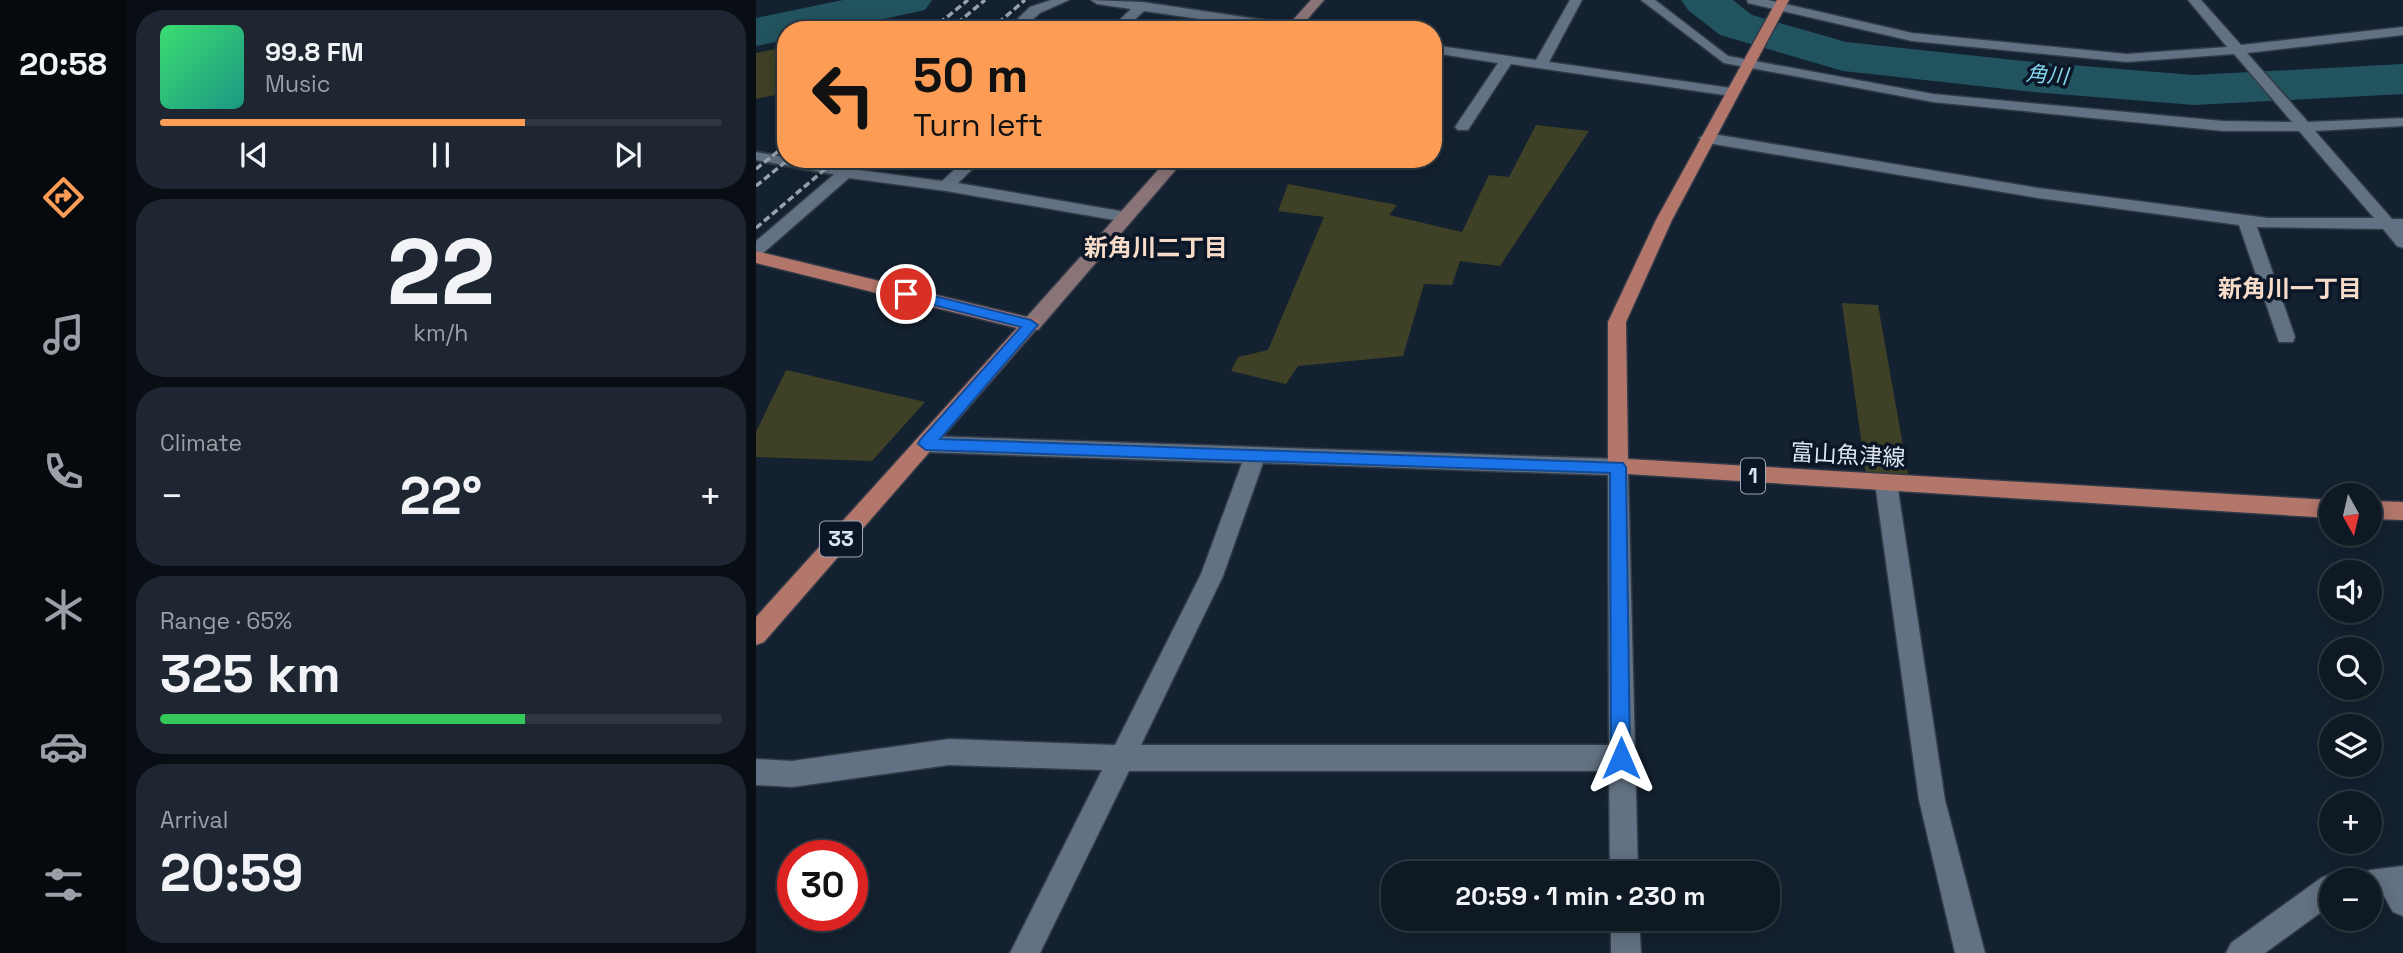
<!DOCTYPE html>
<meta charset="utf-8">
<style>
:root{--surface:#0f1924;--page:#1d2631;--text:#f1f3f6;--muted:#9ba0a6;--line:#2f3841;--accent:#fd9d55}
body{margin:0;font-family:"Space Grotesk","Noto Sans JP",sans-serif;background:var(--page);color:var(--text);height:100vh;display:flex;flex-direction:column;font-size:26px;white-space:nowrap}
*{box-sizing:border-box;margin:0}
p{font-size:23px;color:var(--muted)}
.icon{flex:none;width:38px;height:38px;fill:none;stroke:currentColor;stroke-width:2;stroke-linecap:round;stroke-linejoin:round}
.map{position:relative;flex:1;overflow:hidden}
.drawer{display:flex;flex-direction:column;gap:10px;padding:10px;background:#080e14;width:630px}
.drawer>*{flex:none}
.top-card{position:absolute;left:21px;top:21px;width:665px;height:147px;border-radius:28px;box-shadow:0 4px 18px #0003,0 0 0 2px var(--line);background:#fd9d55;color:#111;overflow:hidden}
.needle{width:46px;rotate:172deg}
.controls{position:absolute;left:1563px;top:483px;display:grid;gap:14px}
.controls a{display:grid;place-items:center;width:63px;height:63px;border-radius:50%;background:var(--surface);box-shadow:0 4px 18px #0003,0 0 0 2px var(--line);font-size:35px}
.speed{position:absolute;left:21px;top:840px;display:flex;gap:14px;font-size:35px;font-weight:700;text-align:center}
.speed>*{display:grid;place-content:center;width:91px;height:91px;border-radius:50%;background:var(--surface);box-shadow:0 4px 18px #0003,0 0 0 2px var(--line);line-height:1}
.speed .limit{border:10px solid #d22;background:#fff;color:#111}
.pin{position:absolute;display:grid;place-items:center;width:60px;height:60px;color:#fff;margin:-30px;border:4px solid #fff;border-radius:50%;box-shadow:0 2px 7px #0007}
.me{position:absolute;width:77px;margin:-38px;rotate:0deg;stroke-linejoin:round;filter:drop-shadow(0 0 5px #0008)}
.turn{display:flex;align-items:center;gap:24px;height:147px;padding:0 21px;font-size:32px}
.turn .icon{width:91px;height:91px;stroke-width:2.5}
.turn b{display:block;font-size:49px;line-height:60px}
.big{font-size:52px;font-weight:800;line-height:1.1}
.drawer .card{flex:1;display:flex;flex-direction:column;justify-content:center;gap:10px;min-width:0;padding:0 24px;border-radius:28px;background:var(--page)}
.drawer .dial{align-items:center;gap:0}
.dial b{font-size:91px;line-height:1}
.song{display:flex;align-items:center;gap:21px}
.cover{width:84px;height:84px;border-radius:10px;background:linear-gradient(135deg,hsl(140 70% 55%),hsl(170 70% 35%))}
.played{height:7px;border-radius:4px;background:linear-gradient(90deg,var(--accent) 65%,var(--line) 65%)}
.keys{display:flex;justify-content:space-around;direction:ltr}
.heat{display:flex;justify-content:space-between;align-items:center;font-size:38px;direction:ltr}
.charge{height:10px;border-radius:5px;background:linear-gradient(90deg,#34c759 65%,var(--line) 0)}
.trip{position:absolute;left:625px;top:861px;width:399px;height:70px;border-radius:28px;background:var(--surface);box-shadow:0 4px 18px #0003,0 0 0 2px var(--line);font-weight:800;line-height:70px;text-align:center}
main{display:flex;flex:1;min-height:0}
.tab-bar{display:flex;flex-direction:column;width:126px;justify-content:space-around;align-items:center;background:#060a0e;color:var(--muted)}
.tab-bar .icon{width:49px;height:49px}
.tab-bar .on{color:var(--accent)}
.tab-bar b{font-size:32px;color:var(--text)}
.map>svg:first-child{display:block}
.green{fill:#3f4126}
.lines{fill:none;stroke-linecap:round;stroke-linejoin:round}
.river{fill:#225460;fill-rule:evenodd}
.lane-casing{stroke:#323a47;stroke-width:4}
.street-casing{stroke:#323a47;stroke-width:3}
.secondary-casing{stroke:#323a47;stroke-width:3}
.primary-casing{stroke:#323a47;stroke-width:3}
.lane{fill:#627183;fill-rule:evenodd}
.street{fill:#627183;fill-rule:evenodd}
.secondary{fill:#8a7477;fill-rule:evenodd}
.primary{fill:#b3766a;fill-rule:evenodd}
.rail{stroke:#98a2ae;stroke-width:3.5;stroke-dasharray:7 3.5;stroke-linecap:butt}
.route{fill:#1a73e8;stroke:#114b97;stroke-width:2}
.labels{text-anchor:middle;stroke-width:7;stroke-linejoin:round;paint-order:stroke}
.far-water-label{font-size:21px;font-style:italic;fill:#85d8ef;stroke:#0b1726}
.shield{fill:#0b1726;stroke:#9ea7b3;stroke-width:2}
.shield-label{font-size:21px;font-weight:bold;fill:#dde5f0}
.street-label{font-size:23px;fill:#dde5f0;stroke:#0b1726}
.neighbourhood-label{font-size:24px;font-weight:bold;fill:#f8dcca;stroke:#0b1726}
</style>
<main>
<nav class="tab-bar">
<b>20:58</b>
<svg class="icon on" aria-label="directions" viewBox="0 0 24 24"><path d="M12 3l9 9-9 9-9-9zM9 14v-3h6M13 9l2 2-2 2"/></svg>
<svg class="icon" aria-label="music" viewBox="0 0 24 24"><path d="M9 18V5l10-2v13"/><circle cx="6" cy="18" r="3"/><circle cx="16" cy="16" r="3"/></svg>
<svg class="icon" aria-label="phone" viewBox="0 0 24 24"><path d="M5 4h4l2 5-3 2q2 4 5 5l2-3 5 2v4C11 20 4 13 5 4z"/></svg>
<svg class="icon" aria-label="climate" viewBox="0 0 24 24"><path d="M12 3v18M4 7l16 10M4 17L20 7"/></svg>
<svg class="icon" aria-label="car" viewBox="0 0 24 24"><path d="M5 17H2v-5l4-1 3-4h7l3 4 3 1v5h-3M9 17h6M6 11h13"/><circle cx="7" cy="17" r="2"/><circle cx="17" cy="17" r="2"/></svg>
<svg class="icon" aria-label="filters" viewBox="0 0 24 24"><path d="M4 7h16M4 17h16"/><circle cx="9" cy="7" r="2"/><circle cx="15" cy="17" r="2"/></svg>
</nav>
<section class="drawer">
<div class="card">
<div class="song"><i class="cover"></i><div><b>99.8 FM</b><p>Music</p></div></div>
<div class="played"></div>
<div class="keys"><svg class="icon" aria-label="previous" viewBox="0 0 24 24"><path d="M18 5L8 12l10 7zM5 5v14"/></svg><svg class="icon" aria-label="pause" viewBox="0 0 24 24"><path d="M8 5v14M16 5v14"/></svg><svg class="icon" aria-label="next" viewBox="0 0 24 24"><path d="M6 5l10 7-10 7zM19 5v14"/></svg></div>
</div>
<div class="card dial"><b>22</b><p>km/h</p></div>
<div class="card"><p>Climate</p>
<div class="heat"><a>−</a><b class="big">22°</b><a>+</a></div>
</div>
<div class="card"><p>Range · 65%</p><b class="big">325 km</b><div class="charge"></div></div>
<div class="card"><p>Arrival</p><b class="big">20:59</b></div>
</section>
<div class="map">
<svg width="1647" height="953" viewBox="0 0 1647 953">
<rect width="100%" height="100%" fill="#142130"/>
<g class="green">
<polygon points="30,47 30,93 0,99 0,53"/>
<polygon points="780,125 833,131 744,266 704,261 696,285 668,284 647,356 542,366 530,384 475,371 482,357 512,350 568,217 522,211 532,184 641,205 633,215 706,232 733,175 753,177"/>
<polygon points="1086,303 1122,305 1154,485 1111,482"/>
<polygon points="30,370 169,402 116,461 0,457 0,432"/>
</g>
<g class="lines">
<g class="river">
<polygon points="87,0 176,0 169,10 77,30 30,30 30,40 0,46 0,18"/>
<polygon points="925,0 977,0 996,15 1090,42 1277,62 1438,75 1647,64 1647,94 1438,105 1277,92 1087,71 964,35 932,10"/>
</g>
<defs>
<polygon id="lane" points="0,152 91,169 98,173 91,177 0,160"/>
<g id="street">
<polygon points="295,0 313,0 284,13 265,30 250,30 274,7"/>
<polygon points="335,0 386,2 549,26 556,30 520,30 388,11 368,30 353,30 375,9 341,4"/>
<polygon points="814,0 826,0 793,62 975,88 982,92 975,96 755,64 712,130 702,130 699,127 742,63 677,53 677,45 780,60"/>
<polygon points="885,0 899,0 972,56 1177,94 1467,121 1536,122 1478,54 1371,62 1156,41 992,3 991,0 1012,0 1156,33 1371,54 1471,47 1432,0 1445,0 1485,45 1647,27 1647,35 1491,53 1552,122 1647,118 1647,126 1559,131 1636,219 1647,219 1647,248 1641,246 1627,229 1501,227 1539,337 1537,342 1523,342 1483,225 1282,198 951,143 943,138 951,133 1282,188 1512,218 1618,218 1543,131 1467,131 1177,102 968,63"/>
<polygon points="96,159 114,159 103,170 186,181 210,159 227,159 202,183 370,212 378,217 370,222 190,191 93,178 6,254 0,256 0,241"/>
<path d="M170,436l692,23 7,2 3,6 10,406h-28l-1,-102h-480l-89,182h-30l92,-183 -153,-5 -157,22 -36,-2v-26l36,2 157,-22 166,6 86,-171 41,-111 -316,-11 -7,-2 -3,-6 3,-6zM507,463l345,12 1,270h-468l82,-169z"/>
<polygon points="1130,474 1137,477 1141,483 1189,800 1229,953 1199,953 1163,800 1119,483 1123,477"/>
<polygon points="1647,866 1647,916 1637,912 1628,896 1614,898 1614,880 1602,880 1604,874 1614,870"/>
<polygon points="1575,874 1586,880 1575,880 1575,905 1509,953 1470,953 1475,943 1565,878"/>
<polygon points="855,919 883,919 885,953 855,953"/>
</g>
<g id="secondary">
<polygon points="555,0 568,0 542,30 528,30"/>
<polygon points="412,159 429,159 282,330 268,330 266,325 268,320"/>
</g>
<g id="primary">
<polygon points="1021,0 1033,0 916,220 870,322 872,459 1575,500 1575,518 855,473 852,467 852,322 900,220"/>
<polygon points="0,251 275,318 282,320 284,325 8,642 0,645 0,617 261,328 0,263"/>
<polygon points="1614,501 1647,502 1647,520 1614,519"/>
</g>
</defs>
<use href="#lane" class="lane-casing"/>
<use href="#street" class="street-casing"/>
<use href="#secondary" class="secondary-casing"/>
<use href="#primary" class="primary-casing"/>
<use href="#lane" class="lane"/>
<use href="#street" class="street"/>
<use href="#secondary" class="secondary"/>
<use href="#primary" class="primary"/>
<g class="rail">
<polyline points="175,30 212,0"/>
<polyline points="193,30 229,0"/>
<polyline points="234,30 269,0"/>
<polyline points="0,169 30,145"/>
<polyline points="0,186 33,159"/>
<polyline points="0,228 81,159"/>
</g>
</g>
<polygon class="route" points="150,289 275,320 282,325 184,439 867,463 870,467 874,758 872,765 865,768 858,765 855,758 854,473 170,450 162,444 164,440 265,327 145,297 145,291"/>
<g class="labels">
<g class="far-water-label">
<text transform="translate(1291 75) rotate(5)" y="7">角川</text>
</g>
<g class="shield">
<rect x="985" y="458.5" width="24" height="35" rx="5"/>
<rect x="64" y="521.5" width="42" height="35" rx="5"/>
</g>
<g class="shield-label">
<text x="997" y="483">1</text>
<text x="85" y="546">33</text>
</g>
<g class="street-label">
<text transform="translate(1092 455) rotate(3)" y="8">富山魚津線</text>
</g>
<g class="neighbourhood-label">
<text x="400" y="256">新角川二丁目</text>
<text x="1534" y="297">新角川一丁目</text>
</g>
</g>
</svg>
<div class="controls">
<a><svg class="needle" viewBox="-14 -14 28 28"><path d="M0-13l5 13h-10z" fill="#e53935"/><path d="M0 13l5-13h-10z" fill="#9ba0a6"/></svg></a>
<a><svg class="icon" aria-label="sound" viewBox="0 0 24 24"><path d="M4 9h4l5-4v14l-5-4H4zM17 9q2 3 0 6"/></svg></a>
<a><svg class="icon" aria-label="search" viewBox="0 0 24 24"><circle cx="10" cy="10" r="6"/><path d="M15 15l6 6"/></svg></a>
<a><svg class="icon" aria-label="layers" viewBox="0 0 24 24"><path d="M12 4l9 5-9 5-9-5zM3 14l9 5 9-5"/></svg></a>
<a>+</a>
<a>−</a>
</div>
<div class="speed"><div class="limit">30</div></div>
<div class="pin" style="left:150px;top:294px;background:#d93025"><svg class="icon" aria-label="arrive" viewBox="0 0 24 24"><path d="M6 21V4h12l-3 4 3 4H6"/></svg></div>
<svg class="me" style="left:865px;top:758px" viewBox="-20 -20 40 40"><path d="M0-17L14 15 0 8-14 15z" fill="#1a73e8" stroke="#fff" stroke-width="4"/></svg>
<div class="trip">20:59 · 1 min · 230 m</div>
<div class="top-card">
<div class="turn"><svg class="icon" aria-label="left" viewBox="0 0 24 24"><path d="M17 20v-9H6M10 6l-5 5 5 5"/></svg><div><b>50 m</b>Turn left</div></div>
</div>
</div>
</main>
